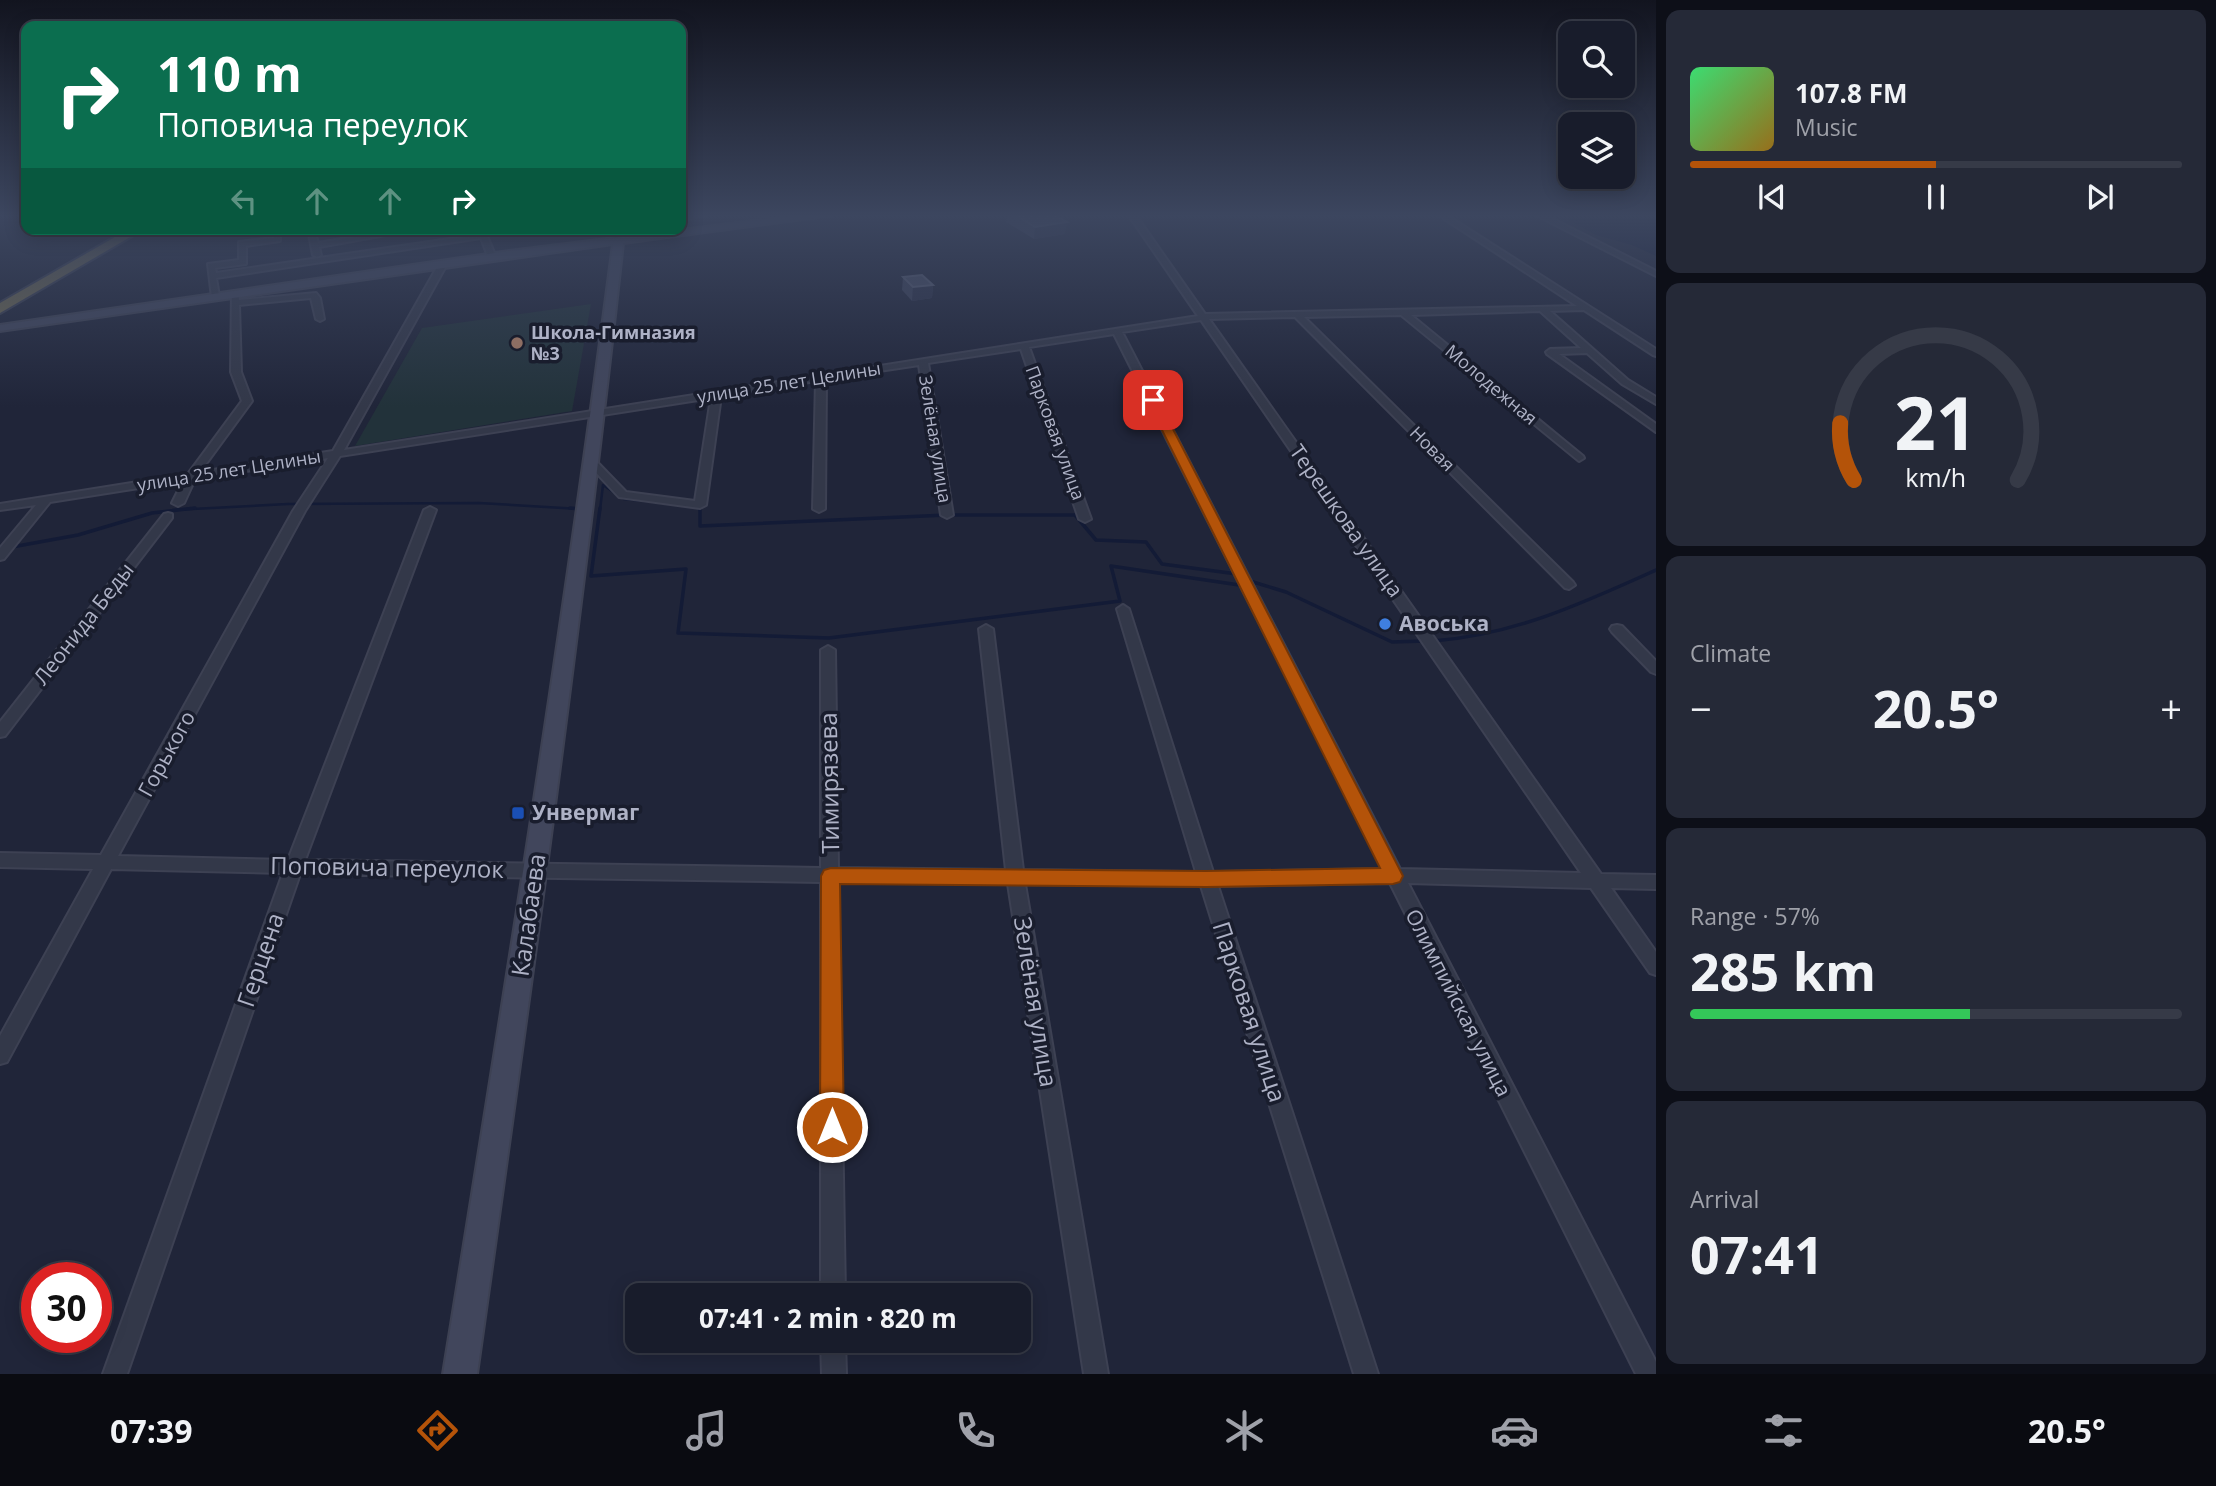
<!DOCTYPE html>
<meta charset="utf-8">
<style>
:root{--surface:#181c2b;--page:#252937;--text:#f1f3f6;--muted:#9fa1a9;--line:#363a47;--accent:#b45309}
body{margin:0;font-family:"Open Sans",sans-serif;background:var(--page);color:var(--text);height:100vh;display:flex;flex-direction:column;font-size:26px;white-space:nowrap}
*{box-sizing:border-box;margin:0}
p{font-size:23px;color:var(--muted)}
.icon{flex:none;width:38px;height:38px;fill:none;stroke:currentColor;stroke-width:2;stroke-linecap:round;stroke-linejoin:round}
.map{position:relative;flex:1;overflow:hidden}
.details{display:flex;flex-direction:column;gap:10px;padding:10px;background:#0d0f18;width:560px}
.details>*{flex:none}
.banner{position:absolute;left:21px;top:21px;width:665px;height:214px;border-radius:14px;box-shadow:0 4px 18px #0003,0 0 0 2px var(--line);background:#0b6e4f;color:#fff;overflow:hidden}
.fabs{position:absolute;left:1558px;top:21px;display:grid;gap:14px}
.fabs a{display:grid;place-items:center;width:77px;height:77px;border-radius:14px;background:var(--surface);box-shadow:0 4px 18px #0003,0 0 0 2px var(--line);font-size:35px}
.speed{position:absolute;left:21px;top:1262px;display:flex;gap:14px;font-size:35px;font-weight:700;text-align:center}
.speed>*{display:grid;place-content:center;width:91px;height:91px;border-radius:50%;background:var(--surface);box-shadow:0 4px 18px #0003,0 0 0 2px var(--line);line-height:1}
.speed .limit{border:10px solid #d22;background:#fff;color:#111}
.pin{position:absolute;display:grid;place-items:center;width:60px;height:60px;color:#fff;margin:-30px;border-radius:14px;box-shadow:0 4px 10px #0006}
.me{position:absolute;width:77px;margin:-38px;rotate:0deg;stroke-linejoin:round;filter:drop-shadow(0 0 5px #0008)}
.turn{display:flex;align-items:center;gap:24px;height:147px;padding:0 21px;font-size:32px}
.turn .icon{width:91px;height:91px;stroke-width:2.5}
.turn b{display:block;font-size:49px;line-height:60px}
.lanes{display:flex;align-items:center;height:66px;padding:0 21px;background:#0003;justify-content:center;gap:35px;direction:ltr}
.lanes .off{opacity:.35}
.big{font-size:52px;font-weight:700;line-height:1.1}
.details .card{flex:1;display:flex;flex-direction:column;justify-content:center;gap:10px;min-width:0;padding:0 24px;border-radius:14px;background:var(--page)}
.details .dial{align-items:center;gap:0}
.dial svg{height:182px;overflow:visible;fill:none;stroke:var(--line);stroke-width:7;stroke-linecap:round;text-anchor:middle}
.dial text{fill:var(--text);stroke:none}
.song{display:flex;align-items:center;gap:21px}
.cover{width:84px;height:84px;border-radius:10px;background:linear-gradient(135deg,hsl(140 70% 55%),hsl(40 70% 35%))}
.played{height:7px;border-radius:4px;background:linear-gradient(90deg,var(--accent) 50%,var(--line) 50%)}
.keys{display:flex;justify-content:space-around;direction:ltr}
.heat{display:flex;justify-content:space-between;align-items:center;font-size:38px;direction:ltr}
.charge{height:10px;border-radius:5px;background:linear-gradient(90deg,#34c759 57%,var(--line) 0)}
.trip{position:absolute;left:625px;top:1283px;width:406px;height:70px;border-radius:14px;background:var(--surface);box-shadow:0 4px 18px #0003,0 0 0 2px var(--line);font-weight:700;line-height:70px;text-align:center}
.tab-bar{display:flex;height:112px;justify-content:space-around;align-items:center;background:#0a0b11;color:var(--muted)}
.tab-bar .icon{width:49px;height:49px}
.tab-bar .active{color:var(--accent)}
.tab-bar b{font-size:32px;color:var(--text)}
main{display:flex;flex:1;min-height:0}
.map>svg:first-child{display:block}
.green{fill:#22323a}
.water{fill:#131b36}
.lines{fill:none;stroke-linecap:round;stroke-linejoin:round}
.stream-far1{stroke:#131b36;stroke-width:2.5}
.stream{stroke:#131b36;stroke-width:3.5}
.street-casing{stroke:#3d4153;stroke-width:4}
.secondary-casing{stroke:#3d4153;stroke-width:4}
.highway-casing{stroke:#3b3f50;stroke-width:4}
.street{fill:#333849;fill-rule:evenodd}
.secondary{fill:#41465c;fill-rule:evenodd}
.highway{fill:#6f6950;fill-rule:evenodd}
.wall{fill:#3b4158}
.shaded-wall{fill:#2b3047}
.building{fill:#474d64;stroke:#575d73;stroke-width:2}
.route{fill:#b45309;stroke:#753606;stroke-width:2}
.education-dot{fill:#8d6e63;stroke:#191d2d;stroke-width:2.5}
.shop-dot{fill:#3f7fe0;stroke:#191d2d;stroke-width:2.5}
.transit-dot{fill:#1a4fb4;stroke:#191d2d;stroke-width:2.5}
.labels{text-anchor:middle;stroke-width:7;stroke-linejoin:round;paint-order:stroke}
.far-poi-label{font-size:18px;font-weight:bold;fill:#aeb2c6;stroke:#191d2d;text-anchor:start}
.far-street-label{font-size:18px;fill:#aeb2c6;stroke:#191d2d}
.street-label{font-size:21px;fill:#aeb2c6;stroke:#191d2d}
.poi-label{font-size:21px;font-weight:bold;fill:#aeb2c6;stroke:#191d2d;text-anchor:start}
.near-street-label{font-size:24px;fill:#aeb2c6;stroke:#191d2d}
</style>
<main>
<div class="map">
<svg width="1656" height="1374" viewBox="0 0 1656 1374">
<rect width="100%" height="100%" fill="#202539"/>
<polygon class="green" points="591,304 572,411 355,446 422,328"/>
<polygon class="water" points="1558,214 1656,214 1656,256 1632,245 1596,235"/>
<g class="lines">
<g class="stream-far1">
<polyline points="173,510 288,504 479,503 580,509"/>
<polyline points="600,510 603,485 624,499 700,507 700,510"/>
</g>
<g class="stream">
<polyline points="570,508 580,509"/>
<polyline points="600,508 591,576 686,569 678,633 829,638 1120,601 1111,566 1246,586 1237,574 1162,564 1146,542 1096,540 1075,515 947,515 700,526 700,508"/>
<polyline points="12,547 78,535 152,513 195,508"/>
<polyline points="1250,581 1286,592 1392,642 1425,641"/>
<path d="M1433,641c81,-6 150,-38 223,-71"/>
</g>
<defs>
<g id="street">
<polygon points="692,214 711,214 681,220 681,216"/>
<polygon points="757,214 764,214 771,223 766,224"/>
<path d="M1128,214h7l70,100 372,-8 -140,-92h8l211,135v7l-3,-1 -69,-45 -34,1 78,69 28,17v7l-34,-20 -35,-31 -28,1 97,70v8l-109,-78 -1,-2 4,-3 31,-1 -41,-37 -129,4 172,141 1,2 -5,3 -178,-146 -97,2 269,265 2,3 -6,4 -4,-1 -270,-271 -86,2 392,555 55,1v14l-45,-1 45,64v23l-6,-2 -59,-85 -183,-5 248,479v12h-20l-246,-491 -172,3 160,488h-24l-153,-488 -176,-2 83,490h-24l-76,-490 -170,-2 7,413h-24v-413l-521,-8 -173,500h-24l180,-501 -172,-4 -104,193 -7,2v-28l93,-167 -93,-2v-14l101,2 192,-344 35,-53 -133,21 -11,24 -6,3 -6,-3 11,-22 -133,21 -46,57 -4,1v-12l36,-43 -36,5v-6l188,-30 54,-73 -11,-29 1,-80h6l1,8 77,-7 4,5 4,21 -4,2 -4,-2 -5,-21 -72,7 2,67 11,29 -52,71 133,-21 107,-189 7,2 -103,186 854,-134zM1201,320l380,553 -181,-4 -278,-537zM1114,334l269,535 -170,3 -84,-263 -6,-4 -6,4 79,263 -173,-2 -30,-241 -7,-4 -7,4 27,241 -168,-2 -3,-218 -7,-4 -7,4v218l-516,-8 131,-350 -6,-3 -6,3 -136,350 -170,-4 187,-345 35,-55 371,-58 -16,103 -69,-9 -30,-31h-8l-1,2 32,34 81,11 6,-3 15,-109 95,-15 -3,128 6,3 6,-3 1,-130 93,-14 22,150 6,3 6,-3 -25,-152 93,-14 58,170 6,3 6,-3 -62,-172z"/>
<polygon points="1534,214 1543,214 1656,271 1656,276"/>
<polygon points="274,229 280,229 280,241 246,246 246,264 215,268 216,273 484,234 487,236 496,257 489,259 481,238 216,278 219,296 212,298 208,264 239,260 239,242 274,238"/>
<polygon points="308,229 314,229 318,243 402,229 419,229 319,247 321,255 317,257 313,255"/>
<polygon points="613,229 619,229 621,244 614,242"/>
<polygon points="168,513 172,514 172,518 5,736 0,737 0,722 164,514"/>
<polygon points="1617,625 1622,626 1656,661 1656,674 1651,672 1612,632 1610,629 1612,626"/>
<polygon points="821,1340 845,1340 846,1374 822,1374"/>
</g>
<path id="secondary" d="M812,214h29l-218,29c-41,378 -93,754 -146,1131h-34c61,-376 121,-752 170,-1130l-613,87v-6l509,-74z"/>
<polygon id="highway" points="129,229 144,229 0,313 0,303"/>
</defs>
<use href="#street" class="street-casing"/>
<use href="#secondary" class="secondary-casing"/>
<use href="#highway" class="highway-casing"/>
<use href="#street" class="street"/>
<use href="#secondary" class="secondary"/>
<use href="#highway" class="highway"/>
</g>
<g class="wall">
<polygon points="1007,214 1053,214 1065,234 1034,239 1006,222"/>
<polygon points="903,277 933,285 932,298 912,301 902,290"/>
</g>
<g class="shaded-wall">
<polygon points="1067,222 1065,234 1034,239 1035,227"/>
<polygon points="933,285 932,298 912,301 913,287"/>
</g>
<g class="building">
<polygon points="1014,214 1053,214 1067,222 1035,227"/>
<polygon points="922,275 933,285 913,287 903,277"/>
</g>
<linearGradient id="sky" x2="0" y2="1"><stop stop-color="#12141f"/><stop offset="0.53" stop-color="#3c465f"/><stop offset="1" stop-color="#3c465f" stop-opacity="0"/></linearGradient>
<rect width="1656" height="407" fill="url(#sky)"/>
<polygon class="route" points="1153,397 1158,400 1403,876 1400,882 1393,884 1206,887 840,884 844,1127 841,1136 832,1139 824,1136 820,1127 821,876 824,870 831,868 1206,871 1380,868 1147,400"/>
<circle class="education-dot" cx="517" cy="343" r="7"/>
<circle class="shop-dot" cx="1385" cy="624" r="7"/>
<rect class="transit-dot" x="511" y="806" width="14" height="14" rx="3.5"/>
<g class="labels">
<g class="far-poi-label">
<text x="531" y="339">Школа-Гимназия<tspan x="531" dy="21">№3</tspan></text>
</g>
<g class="far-street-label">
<text transform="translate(789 383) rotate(-9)" y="6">улица 25 лет Целины</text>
<text transform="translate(1491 385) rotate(40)" y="6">Молодежная</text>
<text transform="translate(1055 433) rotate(70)" y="6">Парковая улица</text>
<text transform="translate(935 439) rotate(81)" y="6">Зелёная улица</text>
<text transform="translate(1432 449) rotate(45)" y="6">Новая</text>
<text transform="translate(229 471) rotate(-9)" y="6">улица 25 лет Целины</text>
</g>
<g class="street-label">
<text transform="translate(1346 521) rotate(55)" y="7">Терешкова улица</text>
<text transform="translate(84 624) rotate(-52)" y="7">Леонида Беды</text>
<text transform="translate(167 754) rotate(-61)" y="7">Горького</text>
<text transform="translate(1458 1003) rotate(63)" y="7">Олимпийская улица</text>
</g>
<g class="poi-label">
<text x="1399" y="631">Авоська</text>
<text x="532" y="820">Унвермаг</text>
</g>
<g class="near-street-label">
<text transform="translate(830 783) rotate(-91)" y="8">Тимирязева</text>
<text transform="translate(387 868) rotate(1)" y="8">Поповича переулок</text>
<text transform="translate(529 915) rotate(-82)" y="8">Калабаева</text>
<text transform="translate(261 960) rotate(-71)" y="8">Герцена</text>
<text transform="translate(1035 1002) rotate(81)" y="8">Зелёная улица</text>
<text transform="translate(1249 1012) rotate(72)" y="8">Парковая улица</text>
</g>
</g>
</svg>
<div class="fabs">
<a><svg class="icon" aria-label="search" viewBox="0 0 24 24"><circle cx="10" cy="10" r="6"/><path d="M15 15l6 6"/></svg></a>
<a><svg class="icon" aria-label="layers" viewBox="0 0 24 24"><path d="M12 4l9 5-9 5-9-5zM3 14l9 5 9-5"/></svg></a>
</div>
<div class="speed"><div class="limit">30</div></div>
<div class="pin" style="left:1153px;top:400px;background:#d93025"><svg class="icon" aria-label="arrive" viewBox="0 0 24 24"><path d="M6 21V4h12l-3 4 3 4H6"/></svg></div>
<svg class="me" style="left:832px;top:1127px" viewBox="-20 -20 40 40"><circle r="17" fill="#b45309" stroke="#fff" stroke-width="3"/><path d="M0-11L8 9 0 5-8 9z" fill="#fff"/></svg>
<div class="trip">07:41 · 2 min · 820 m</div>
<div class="banner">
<div class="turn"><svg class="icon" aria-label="right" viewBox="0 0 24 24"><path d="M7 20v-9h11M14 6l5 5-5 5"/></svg><div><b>110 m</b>Поповича переулок</div></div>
<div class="lanes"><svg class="icon off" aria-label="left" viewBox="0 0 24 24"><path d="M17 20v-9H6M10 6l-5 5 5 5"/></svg><svg class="icon off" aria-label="ahead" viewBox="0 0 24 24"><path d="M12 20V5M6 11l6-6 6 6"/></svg><svg class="icon off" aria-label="ahead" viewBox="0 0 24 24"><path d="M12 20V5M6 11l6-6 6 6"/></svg><svg class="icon" aria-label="right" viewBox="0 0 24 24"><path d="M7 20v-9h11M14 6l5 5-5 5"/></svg></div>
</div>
</div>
<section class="details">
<div class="card">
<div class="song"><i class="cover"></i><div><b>107.8 FM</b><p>Music</p></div></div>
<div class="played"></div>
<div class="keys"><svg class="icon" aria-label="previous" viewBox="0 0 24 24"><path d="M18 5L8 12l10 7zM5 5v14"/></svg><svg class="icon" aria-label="pause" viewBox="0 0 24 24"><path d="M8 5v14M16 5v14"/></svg><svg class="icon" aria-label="next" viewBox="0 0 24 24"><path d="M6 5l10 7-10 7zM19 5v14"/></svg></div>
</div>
<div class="card dial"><svg viewBox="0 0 100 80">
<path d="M14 69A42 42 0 1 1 86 69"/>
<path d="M14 69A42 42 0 0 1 8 44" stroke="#b45309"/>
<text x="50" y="56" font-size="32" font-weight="700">21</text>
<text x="50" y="72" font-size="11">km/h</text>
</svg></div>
<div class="card"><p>Climate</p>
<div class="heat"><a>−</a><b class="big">20.5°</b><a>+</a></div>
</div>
<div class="card"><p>Range · 57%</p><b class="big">285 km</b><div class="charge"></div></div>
<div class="card"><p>Arrival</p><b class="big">07:41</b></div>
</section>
</main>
<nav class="tab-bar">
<b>07:39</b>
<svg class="icon active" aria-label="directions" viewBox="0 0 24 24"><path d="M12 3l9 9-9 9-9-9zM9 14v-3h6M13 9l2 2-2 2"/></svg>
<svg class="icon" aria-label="music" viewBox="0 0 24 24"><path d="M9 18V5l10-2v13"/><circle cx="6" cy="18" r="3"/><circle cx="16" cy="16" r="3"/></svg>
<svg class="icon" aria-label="phone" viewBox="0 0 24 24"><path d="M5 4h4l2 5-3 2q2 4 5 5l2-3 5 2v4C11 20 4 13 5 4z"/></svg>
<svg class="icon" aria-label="climate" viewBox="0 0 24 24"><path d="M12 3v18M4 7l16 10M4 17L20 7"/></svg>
<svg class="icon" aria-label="car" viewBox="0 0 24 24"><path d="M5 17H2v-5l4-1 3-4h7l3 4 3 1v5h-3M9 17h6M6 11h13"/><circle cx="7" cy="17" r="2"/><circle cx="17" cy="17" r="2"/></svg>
<svg class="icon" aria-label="filters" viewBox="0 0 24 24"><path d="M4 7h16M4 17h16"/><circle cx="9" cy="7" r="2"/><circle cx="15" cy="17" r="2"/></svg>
<b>20.5°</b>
</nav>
